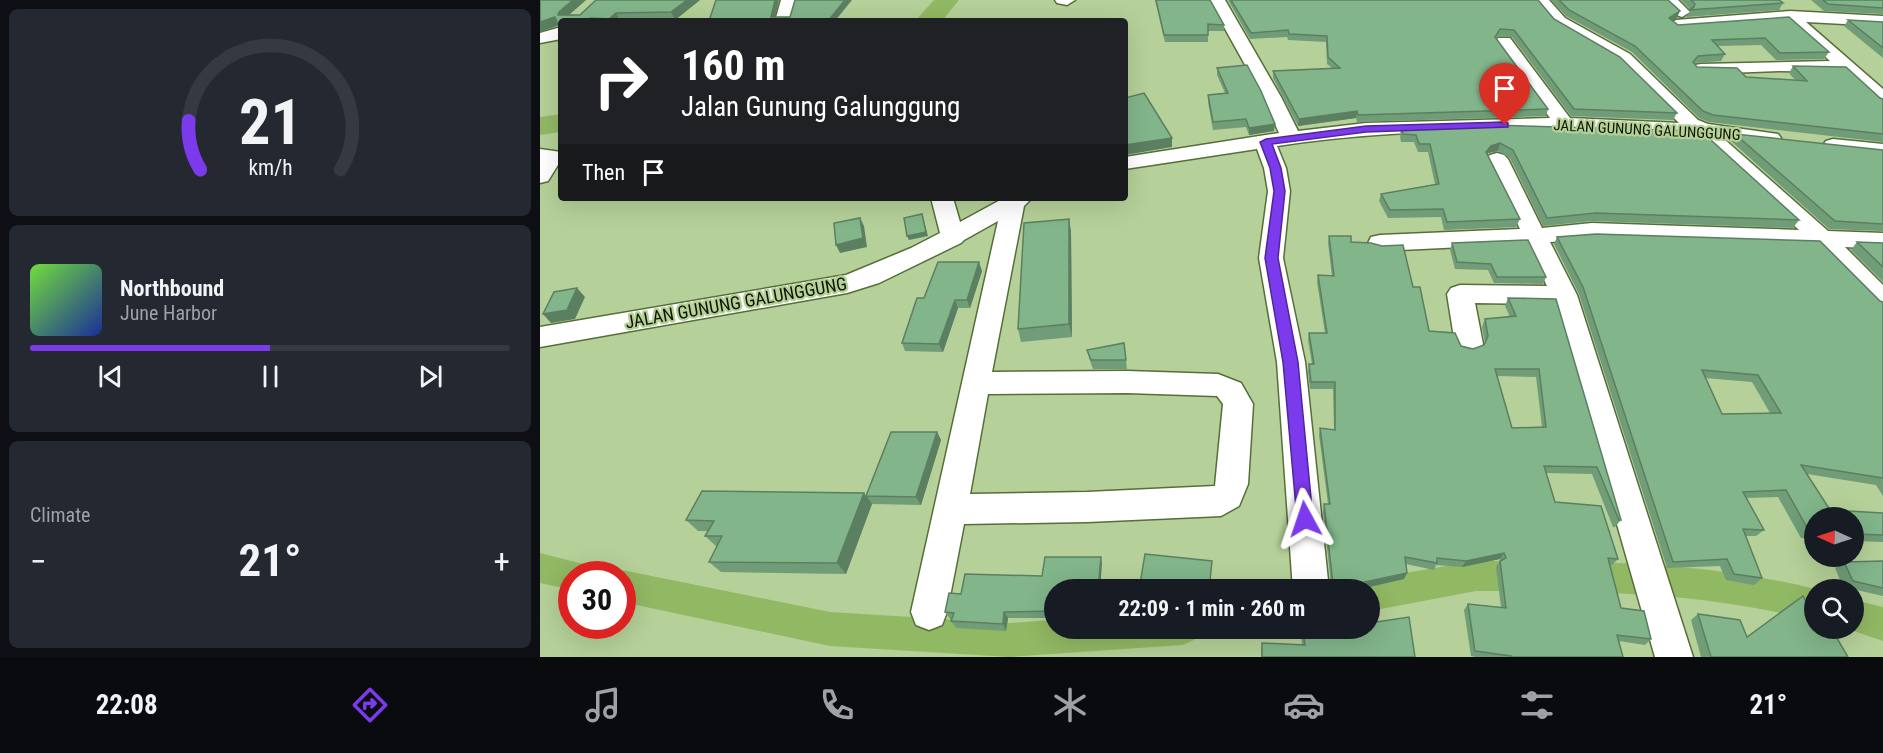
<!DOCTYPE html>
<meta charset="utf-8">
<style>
:root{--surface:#171b24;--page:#242831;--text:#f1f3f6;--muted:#9ea1a6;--line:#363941;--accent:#7c3aed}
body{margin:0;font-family:"Roboto Condensed",sans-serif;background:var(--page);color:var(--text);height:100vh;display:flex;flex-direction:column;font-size:22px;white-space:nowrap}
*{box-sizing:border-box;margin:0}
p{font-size:20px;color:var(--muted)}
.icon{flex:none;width:33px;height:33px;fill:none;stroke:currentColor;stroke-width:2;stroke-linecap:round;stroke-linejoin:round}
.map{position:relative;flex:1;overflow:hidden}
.side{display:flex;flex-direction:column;gap:9px;padding:9px;background:#0d0f14;width:540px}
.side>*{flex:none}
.banner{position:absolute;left:18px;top:18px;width:570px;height:183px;border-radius:6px;box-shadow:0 6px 24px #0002;background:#202124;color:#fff;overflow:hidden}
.needle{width:39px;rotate:273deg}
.buttons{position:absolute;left:1264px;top:507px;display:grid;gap:12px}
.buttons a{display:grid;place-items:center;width:60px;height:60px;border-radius:50%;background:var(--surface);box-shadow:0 6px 24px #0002;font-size:30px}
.speed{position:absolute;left:18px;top:561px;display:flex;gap:12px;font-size:30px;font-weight:700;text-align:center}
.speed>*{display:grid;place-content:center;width:78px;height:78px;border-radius:50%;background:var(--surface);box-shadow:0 6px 24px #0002;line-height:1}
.speed .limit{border:9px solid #d22;background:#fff;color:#111}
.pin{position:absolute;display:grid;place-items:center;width:51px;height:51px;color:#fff;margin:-62px -26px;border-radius:50% 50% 50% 0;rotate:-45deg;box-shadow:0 0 6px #0007}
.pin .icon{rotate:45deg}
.me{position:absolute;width:66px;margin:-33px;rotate:355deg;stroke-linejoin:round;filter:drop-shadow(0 0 4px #0008)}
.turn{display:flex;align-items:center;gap:21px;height:126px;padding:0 24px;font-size:27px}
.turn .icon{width:78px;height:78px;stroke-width:2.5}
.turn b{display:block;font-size:42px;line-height:51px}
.then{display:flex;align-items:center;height:57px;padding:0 24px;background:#0003;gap:12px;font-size:22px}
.big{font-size:45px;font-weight:700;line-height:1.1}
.side .tile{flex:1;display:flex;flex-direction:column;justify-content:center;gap:9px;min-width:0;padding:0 21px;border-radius:9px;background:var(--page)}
.side .dial{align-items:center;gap:0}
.dial svg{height:156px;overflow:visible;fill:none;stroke:var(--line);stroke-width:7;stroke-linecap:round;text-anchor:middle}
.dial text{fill:var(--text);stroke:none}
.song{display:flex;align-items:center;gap:18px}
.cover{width:72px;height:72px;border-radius:9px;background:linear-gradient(135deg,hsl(100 70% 55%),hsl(230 70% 35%))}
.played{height:6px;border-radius:3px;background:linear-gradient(90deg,var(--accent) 50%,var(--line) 50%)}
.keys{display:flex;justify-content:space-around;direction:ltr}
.heat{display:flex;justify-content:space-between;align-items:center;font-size:33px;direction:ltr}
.trip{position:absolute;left:504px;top:579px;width:336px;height:60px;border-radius:30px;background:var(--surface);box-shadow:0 6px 24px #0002;font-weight:700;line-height:60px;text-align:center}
.tabs{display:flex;height:96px;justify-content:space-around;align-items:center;background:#090b0e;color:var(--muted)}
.tabs .icon{width:42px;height:42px}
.tabs .on{color:var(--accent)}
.tabs b{font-size:27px;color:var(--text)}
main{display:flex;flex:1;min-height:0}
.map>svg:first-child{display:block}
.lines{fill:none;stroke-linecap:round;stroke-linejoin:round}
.canal{fill:#91b863;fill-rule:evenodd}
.river{fill:#91b863;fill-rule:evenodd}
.minor-casing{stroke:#566e3a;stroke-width:3}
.minor{fill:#fff;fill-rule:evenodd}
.wall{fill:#709c77;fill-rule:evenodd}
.shaded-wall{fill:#5b7f61}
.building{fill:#82b58a;stroke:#5b7f61;stroke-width:1.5;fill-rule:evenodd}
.route{fill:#7c3aed;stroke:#51269a;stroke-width:1.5}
.labels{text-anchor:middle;stroke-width:4.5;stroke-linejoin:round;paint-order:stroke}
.far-street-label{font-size:15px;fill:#0d1603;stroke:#b5d098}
.street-label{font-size:18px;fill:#0d1603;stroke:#b5d098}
</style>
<main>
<section class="side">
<div class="tile dial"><svg viewBox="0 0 100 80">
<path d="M14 69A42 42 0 1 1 86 69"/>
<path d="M14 69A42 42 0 0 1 8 44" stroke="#7c3aed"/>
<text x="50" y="56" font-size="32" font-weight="700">21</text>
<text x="50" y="72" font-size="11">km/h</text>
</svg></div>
<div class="tile">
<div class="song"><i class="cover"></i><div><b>Northbound</b><p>June Harbor</p></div></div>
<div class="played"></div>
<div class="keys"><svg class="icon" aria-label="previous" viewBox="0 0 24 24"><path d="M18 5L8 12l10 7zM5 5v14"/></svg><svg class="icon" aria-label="pause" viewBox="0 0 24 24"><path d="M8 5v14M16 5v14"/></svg><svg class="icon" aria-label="next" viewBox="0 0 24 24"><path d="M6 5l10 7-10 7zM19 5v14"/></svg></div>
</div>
<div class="tile"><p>Climate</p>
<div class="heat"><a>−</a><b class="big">21°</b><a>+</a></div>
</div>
</section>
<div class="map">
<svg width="1343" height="657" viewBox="0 0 1343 657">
<rect width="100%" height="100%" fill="#b5d098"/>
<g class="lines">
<g class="canal">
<polygon points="0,553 43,564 48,574 32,574 32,590 0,583"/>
<polygon points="936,561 990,561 1001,565 1006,576 1001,587 990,591 936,591 830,611 830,590 816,590 819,584 830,579"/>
<path d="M1040,562c80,1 157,8 235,27v32c-77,-20 -155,-27 -235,-29l-11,-4 -5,-11 5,-11z"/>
<polygon points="82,570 290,612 469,623 514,620 514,628 658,628 654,640 642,645 469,657 290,646 82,602 82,574 72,574"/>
<polygon points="1314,600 1343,607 1343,641 1305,628 1314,628"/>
</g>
<g class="river">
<polygon points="394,0 419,0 402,21 375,21"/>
<polygon points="21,114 21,132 0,135 0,117"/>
</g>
<defs>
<g id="minor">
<polygon points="241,0 257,0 251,21 235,21"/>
<polygon points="515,0 535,0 527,5 517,3"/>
<path d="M669,0h16l56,97 17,34 68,-8 184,-5 -55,-76 3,-4h12l60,80 109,5 -61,-61 -65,-38 -20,-24h16l16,18 65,36 68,66 10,4 70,10 3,4 -3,4 -7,2 -47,-5 104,92 55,2v16l-38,-2 38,38v25l-9,-3 -59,-61 -223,-7 -42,3 27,53 116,362h-38l-101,-353 -79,-1 8,41 -4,7 -10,3 -10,-3 -4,-7 -8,-50 4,-6 9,-3 87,1 -20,-42 -147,7 -9,-2 -3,-6 3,-6 9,-2 140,-6 -34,-70 4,-4 7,-2 7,2 4,4 34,69 50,-5 207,7 -101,-94c-140,-6 -283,-11 -421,10l9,22 4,23 -7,67 22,104 24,228h-36l-16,-228 -18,-104 9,-67 -4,-23 -7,-19 -132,20v-12l154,-24 -16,-36z"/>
<polygon points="1121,0 1138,0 1150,12 1142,17 1136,15"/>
<polygon points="1250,11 1343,16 1343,26 1266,22 1343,89 1343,105 1336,103 1302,72 1239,71 1161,74 1155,73 1152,69 1155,65 1161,64 1290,61 1246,21 1136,30 1128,25 1136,20"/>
<polygon points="21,27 21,39 0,43 0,33"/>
<polygon points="1293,139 1343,144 1343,156 1286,149 1283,145 1286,141"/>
<polygon points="0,149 21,152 21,160 8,181 0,183"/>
<path d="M391,198h22l7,24 44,-24h28l-8,8 -32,166 135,-1 91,3 23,9 12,21 -5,80 -9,22 -18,10 -134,6 -123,2 -17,88 -5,13 -13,5 -13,-5 -5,-13 87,-391 -34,19 -3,3 -82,40 -32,10 -307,54v-20l306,-52 65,-27 29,-15zM587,393l90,3 6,8 -8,82 -128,6 -117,2 18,-100z"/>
</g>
</defs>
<use href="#minor" class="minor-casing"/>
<use href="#minor" class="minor"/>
</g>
<g class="wall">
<polygon points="0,0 46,0 29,15 40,15 160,0 135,20 81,21 21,21 21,28 19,25 0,32"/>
<polygon points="615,0 670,0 684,25 684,31 668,31 668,42 625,42"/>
<polygon points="688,0 998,0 1014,19 1137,113 1133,120 1031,116 972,37 958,36 956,38 1008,109 1006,116 817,122 816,118 758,126 733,78 733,71 792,68 787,64 786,42 748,40 747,37 710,39"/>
<polygon points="1011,0 1128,0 1137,18 1132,20 1138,25 1249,17 1289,52 1284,59 1236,60 1221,45 1178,46 1185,54 1181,61 1154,63 1157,67 1206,77 1255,80 1249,73 1253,66 1343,99 1343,142 1169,122 1159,118 1092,52 1026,16"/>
<polygon points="1141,0 1239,0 1243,3 1239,10 1146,17 1151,10"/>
<polygon points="1271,0 1343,0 1343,14 1284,11"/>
<polygon points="1308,20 1343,22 1343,58 1304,26"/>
<polygon points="677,68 734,131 709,135 706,127 673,130 668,102 668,95 685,93 677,75"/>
<polygon points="949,125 1259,220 1253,228 1052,221 1003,226 970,158 958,151 948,153 948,155 980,219 976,227 904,230 901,217 848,218 839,201 841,194 895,184 888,152 878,152 874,142 861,142 860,136 861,128"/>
<polygon points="1195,134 1343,150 1343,231 1289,229 1191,141"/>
<polygon points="529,219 531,232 532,337 481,342 478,329"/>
<path d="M789,236l22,6 62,45 16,44 32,15 12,3 11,-4 1,-2 -3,-16 3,-8 25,-2 -5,-11 3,-8 48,1 65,221 -6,7h-2l-21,-53 -46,-1 9,29 63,57 -6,6h-2l11,43 30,31 -6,6 -26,-4 4,16h-147l-5,-1 -7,-46 4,-6 33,3 -5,-40 4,-6v-2l-38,8 -26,-2 -2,5 -28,-6 -2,15 -48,11h-33l1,-3 7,-3 -8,-73 1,-7h4l-9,-69 1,-7 14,2 -1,-41h-23l-2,-18 1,-7h3l-4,-24 1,-7h16l-8,-51 1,-7 14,1 -4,-33zM957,376l39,1 6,50 -30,1z"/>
<path d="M1017,237l326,65v194l-7,-11 -69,-11 23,36 53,3v29l-29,-1v-23h-39v21l-14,-1 -23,-41 -32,1 18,32 -8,6h-10l16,42 -8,7 -28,-5 -6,-14 -53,2 -88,-274 -25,-50zM1165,378l47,4 18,31 -48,1z"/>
<polygon points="1317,242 1343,243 1343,282 1311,250"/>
<polygon points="912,243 1006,277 1003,284 954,283 948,270 915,269 910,250"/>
<polygon points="442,271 430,308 418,308 403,352 365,351 362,343 384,298"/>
<polygon points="584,343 587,369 553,369 549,358 547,350"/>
<polygon points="397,432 401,440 381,505 332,504 306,574 181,572 169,562 177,547 165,536 168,531 158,531 146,520 326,496"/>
<polygon points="1343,561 1343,596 1303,587 1295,568 1304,562"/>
<polygon points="562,564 514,590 514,618 468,618 466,631 416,628 411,621 412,619 410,619 405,612 421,594"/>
<polygon points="1158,614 1207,637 1275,619 1308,657 1161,657 1151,620"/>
<polygon points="763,630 875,657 721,657 722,643 762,645 761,636"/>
</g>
<g class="shaded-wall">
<polygon points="33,0 46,0 24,19 18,15 19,12"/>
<polygon points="147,0 160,0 135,20 131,12"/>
<polygon points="235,0 239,0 234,21 231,17"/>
<polygon points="305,0 312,0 295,21 288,21"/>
<polygon points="1140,11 1137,18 1126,24 1129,18"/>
<polygon points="76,13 80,21 70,21 69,19"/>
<polygon points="15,17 19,25 0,32 0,22"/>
<polygon points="817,111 816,118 758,126 759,119"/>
<polygon points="735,124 734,131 709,135 709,128"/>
<polygon points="632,138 632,147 585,155 585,145"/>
<polygon points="960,143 958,151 948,153 944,160 946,152 951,146"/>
<polygon points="382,214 388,236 369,240 367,236"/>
<polygon points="320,218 324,226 327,247 300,253 296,245"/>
<polygon points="529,219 531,232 532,337 529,324"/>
<polygon points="439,262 442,271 430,308 427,300"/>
<polygon points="37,288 45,297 35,319 11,323 3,314"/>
<polygon points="415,300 418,308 403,352 399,344"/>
<polygon points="397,432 401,440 381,505 376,497"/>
<polygon points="324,493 332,504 306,574 297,563"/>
<polygon points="964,553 960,559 922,567 926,561"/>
<polygon points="561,557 562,564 560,590 558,590"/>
<polygon points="867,573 864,579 816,590 805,590 806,586"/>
<polygon points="464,612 468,618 466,631 463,624"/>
</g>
<g class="building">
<polygon points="0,0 33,0 19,12 18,15 40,15 56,0 147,0 131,12 76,13 69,19 50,18 47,21 21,21 21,24 18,24 15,17 0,22"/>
<polygon points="176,0 235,0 231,17 250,17 255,0 305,0 288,21 169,21"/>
<polygon points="616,0 670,0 684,25 668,24 668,35 624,35"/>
<polygon points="691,0 998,0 1014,19 1080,57 1137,113 1034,109 974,30 960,29 955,37 1008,109 818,115 817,111 759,119 733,71 800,68 788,57 787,36 749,34 748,30 711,33"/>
<polygon points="1019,0 1128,0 1140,11 1129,18 1138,25 1249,17 1289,52 1240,53 1225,38 1172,40 1185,54 1158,56 1153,62 1157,67 1197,68 1206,77 1267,81 1253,66 1306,67 1340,98 1343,99 1343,134 1173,115 1163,111 1095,46 1029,10"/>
<polygon points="1151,0 1239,0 1243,3 1149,10 1154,7 1155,4"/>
<polygon points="1283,0 1343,0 1343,8 1288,4"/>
<polygon points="1308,20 1343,22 1343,48"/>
<polygon points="707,65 721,91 735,124 709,128 706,119 673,122 668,95 688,93 677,68"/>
<polygon points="604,93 632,138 585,145 585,98"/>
<polygon points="949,125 1161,131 1259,220 1056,213 1007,218 973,150 960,143 951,146 946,152 980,219 907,222 903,209 850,210 841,194 899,184 890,144 879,144 876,135 863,134 861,128"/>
<polygon points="1195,134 1343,150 1343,224 1295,221"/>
<polygon points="382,214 386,232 367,236 364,218"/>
<polygon points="320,218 323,238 296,245 294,223"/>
<polygon points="529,219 529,324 478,329 484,223"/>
<path d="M1056,234l224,7 60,60 3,1v176l-82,-13 29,45 53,3v22l-29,-1v-16h-39v14l-6,-1 -23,-41 -43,2 21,38 -21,-1 19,49 -28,-4 -7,-15 -54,3 -90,-275 -26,-50zM1162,370l56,5 23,38 -59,1z"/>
<path d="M789,236h22v6l20,1 11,3 21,-1 10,42h7l9,44 26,2 6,13 12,3 11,-4 4,-9 -3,-17 31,-3 -8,-18 48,1 65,221h-2l-22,-53 -53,-1 11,36 46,4 17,53 -10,-1 13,50 23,3 7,28 -34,-4 6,22h-112v-1l-36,-5 -7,-47 38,4 -6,-47 6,-3 -2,-5 -38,8 -29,-3v5l-32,-6 2,16 -61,13 -22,1 9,-3 -9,-80h6l-10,-76 15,2v-48h-24l-2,-18h5l-5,-31h18l-9,-58 16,1zM955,369h44l7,58 -34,1z"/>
<polygon points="988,240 1006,277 957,277 951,264 917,262 912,243"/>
<polygon points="1317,242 1343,243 1343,267"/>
<polygon points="398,262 439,262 427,300 415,300 399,344 362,343 377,298 384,298"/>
<polygon points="37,288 27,310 3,314 14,292"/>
<polygon points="584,343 586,360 551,360 547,350"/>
<polygon points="351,432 397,432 376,497 326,496"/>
<polygon points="162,491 324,493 297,563 169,562 182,536 165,536 174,521 146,520"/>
<polygon points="605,554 672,561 669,590 599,590"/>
<polygon points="505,557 561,557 558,590 514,590 514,611 464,612 463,624 411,621 414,613 405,612 409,593 421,594 425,574 502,576"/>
<polygon points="1343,561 1343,588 1313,581 1304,562"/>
<polygon points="1263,596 1275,619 1275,628 1291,628 1308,657 1171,657 1158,614 1200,620 1207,637"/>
<polygon points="869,617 875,657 722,657 722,643 765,645 763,630 830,628 830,623"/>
</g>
<polygon class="route" points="965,122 968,123 968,127 826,132 732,144 741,168 745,191 738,258 758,362 773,519 771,524 765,526 759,524 757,519 743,362 725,258 734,191 730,168 720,142 726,139 826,126"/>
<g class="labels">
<g class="far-street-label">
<text transform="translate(1107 130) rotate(3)" y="5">JALAN GUNUNG GALUNGGUNG</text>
</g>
<g class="street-label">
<text transform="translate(196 303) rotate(-10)" y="6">JALAN GUNUNG GALUNGGUNG</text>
</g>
</g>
</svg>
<div class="buttons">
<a><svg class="needle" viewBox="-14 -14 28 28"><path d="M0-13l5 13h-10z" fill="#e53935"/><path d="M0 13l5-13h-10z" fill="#9ea1a6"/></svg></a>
<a><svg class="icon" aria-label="search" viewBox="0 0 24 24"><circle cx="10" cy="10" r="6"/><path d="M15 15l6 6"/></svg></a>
</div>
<div class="speed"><div class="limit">30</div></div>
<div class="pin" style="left:965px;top:125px;background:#d93025"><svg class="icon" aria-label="arrive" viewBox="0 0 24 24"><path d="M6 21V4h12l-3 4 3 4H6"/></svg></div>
<svg class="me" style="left:765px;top:519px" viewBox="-20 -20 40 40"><path d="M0-17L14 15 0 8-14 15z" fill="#7c3aed" stroke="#fff" stroke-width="4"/></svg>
<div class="trip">22:09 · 1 min · 260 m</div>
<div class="banner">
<div class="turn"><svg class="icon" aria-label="right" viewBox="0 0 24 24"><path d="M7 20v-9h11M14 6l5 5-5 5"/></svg><div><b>160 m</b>Jalan Gunung Galunggung</div></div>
<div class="then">Then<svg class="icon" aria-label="arrive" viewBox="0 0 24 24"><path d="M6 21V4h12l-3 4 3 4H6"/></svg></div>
</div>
</div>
</main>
<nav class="tabs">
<b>22:08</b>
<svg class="icon on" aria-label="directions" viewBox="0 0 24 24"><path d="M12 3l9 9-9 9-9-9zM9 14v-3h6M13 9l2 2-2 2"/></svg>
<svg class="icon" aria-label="music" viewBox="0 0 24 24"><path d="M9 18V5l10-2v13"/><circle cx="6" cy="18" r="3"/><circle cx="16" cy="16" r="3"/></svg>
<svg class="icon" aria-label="phone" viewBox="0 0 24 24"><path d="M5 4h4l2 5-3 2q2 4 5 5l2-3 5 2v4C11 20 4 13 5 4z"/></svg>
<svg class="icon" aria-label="climate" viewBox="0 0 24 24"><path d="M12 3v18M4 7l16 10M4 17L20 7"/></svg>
<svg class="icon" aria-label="car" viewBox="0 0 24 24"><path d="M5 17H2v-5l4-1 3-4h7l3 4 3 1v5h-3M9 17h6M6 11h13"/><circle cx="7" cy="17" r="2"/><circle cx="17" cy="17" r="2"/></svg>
<svg class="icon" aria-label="filters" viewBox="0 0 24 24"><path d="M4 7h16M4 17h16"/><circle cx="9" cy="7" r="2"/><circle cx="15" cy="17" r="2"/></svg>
<b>21°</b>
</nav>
